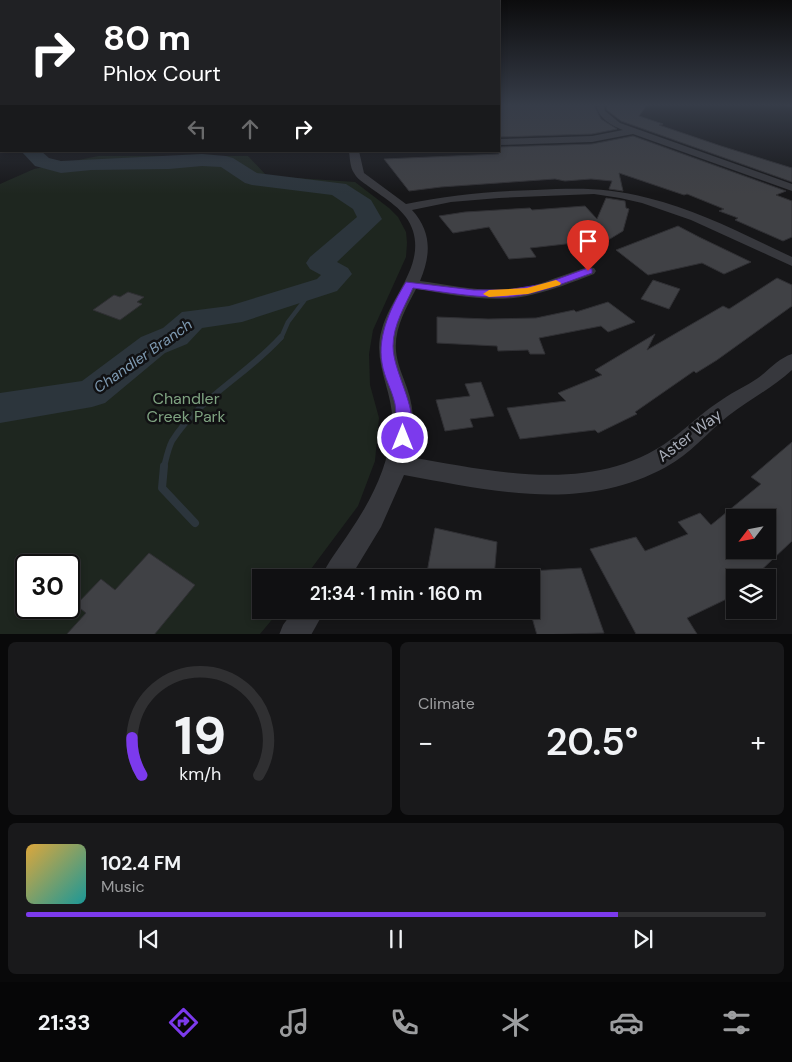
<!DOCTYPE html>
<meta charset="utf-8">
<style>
:root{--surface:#101012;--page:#19191b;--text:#f1f3f6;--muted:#9c9d9f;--line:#303032;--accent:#7c3aed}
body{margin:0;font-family:"DM Sans",sans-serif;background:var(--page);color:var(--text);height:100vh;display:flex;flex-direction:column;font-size:19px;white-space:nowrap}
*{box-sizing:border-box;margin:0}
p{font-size:16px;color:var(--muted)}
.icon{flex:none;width:28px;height:28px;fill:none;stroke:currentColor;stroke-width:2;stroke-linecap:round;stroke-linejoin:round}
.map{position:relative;height:634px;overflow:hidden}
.panel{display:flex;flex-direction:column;gap:8px;padding:8px;background:#09090a;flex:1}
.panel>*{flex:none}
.guide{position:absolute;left:0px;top:0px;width:500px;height:152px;box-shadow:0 2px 8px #0003,0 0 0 1px var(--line);background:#202124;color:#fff;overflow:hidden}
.needle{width:32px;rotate:238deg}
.buttons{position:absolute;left:726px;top:509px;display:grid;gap:10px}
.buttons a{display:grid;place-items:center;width:50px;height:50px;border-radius:0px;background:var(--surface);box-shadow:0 2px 8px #0003,0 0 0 1px var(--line);font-size:25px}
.speed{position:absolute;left:15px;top:554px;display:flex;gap:10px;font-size:25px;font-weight:700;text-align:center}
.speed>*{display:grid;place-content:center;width:65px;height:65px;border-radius:50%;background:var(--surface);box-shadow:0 2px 8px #0003,0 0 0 1px var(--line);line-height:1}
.speed .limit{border:2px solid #111;border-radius:8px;background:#fff;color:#111}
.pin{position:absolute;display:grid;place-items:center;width:42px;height:42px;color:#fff;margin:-51px -21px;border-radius:50% 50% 50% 0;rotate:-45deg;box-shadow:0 0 5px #0007}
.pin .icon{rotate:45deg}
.me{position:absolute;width:55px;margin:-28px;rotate:0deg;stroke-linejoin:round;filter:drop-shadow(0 0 4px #0008)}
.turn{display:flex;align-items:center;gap:18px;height:105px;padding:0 20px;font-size:22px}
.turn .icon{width:65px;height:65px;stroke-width:2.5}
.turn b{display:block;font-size:35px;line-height:42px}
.lanes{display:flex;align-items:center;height:48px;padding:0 20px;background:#0003;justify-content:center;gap:25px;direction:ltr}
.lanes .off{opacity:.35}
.big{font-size:38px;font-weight:600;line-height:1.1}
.panel .card{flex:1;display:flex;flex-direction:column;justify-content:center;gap:8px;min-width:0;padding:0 18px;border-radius:8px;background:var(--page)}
.panel .dial{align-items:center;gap:0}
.dial svg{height:130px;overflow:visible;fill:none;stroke:var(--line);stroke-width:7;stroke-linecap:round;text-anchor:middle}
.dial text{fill:var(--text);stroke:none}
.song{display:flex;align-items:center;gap:15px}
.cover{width:60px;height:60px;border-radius:8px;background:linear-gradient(135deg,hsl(40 70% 55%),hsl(180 70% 35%))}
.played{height:5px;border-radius:2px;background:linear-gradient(90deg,var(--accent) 80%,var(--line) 80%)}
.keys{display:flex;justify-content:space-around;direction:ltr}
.heat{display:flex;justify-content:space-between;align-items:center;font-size:28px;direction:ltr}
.panel .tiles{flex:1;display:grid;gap:8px;grid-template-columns:1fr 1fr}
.card:last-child{grid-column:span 2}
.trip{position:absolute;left:252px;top:569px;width:288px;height:50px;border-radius:0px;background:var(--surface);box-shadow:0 2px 8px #0003,0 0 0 1px var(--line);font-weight:600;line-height:50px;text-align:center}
.tabs{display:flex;height:80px;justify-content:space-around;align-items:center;background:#060607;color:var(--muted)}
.tabs .icon{width:35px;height:35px}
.tabs .active{color:var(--accent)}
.tabs b{font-size:22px;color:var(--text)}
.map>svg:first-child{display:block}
.green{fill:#1e261f;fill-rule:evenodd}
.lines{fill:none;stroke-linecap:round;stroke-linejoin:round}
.stream-far2{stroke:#2c353c;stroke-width:4.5}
.stream-far1{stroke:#2c353c;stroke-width:6}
.stream{stroke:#2c353c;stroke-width:8}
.river{fill:#2c353c;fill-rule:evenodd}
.building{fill:#404145;stroke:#303034;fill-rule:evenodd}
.minor{fill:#37383d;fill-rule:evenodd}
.route{fill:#7c3aed;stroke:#51269a}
.slow{fill:#f59e0b}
.labels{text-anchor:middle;stroke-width:5;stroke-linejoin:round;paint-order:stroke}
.water-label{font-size:15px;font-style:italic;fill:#7f9bb3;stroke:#111113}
.near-park-label{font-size:16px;fill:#7fa381;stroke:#111113}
.near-street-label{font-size:16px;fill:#a8adb8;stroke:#111113}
</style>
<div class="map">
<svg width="792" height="635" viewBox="0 0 792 635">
<rect width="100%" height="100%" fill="#161618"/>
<path class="green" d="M98,156h150l19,20 88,6 34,26 9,9 8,15 1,11 -1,14 -33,73 -4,24 1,31 9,33 -4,43 -17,45 -53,71 -44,1v32h19l-20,24h-260v-450l34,-15zM26,565h43v43h-43z"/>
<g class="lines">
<polyline class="stream-far2" points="281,338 288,322 313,289"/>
<path class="stream-far1" d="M164,467c2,-8 4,-18 8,-26 27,-43 76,-67 109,-104"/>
<polyline class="stream" points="164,466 162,488 195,523"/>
<polygon class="river" points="21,151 41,151 49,158 61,161 202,154 226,156 233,158 257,173 346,184 371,200 382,219 337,262 348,268 352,274 337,291 242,322 202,328 187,344 165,353 105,403 92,407 0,423 0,393 82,381 141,337 163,328 182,312 229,306 317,279 321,275 310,269 306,263 310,257 357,217 353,209 332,195 252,185 245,183 221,167 202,166 169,169 91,170 61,173 35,166"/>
</g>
<g class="building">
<polygon points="499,105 594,105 601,119 617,129 592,134 499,137"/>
<polygon points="606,105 647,105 639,116 663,124 659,125 721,146 792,168 792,182 621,121 607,110"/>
<polygon points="633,136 786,191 776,195 792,201 792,237 783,241 735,220 738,218 719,211 724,209 687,194 684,195 619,173 623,191 609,189 612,181 591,179 565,181 555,179 441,187 409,191 384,159 499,154 499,147 592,144"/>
<polygon points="606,198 625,201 626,208 629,209 623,231 600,245 592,241 530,248 536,257 509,259 489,227 453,233 439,216 465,212 530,208 532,210 585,206 597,219"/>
<polygon points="678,226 699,237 751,262 724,274 702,263 648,275 616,250"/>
<polygon points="777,278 792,285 792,306 717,360 696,373 694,371 635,412 637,414 598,433 595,430 520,439 507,408 566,401 558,393 602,375 595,370 655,334 647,350 723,306 729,309"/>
<polygon points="653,280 680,289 669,309 641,299"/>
<polygon points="128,292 144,297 137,302 142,304 120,320 93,310 114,295 120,297"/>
<polygon points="608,302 635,322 608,332 601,326 539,338 545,354 530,354 528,350 498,351 497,346 437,343 437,317 488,319 536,318 574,310 576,312"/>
<polygon points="481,382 494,416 470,419 473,427 445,431 436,400 470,396 465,384"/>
<path d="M792,442v99l-39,37h-18v17l-48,23 10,16h-61l-46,-85 46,-12 9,14 43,-17 -10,-12 22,-9 11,12 50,-41 -10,-7zM735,518h33v32h-33z"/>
<polygon points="435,528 497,542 494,578 426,578"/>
<polygon points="149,553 195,585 154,635 66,635 86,613 76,605 101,579 115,590"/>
<polygon points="581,568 604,633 537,635 531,614 531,571"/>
</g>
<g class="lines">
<g class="minor">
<path d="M596,105h8l1,6 15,12 172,61v7l-159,-57 -41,8 -93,3v-6l93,-3 31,-6c-11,-4 -25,-12 -27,-25z"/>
<polygon points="787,105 792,105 792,107 788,107"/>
<path d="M349,151h10l5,22 42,31c43,-9 85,-13 129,-14 42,-2 71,-3 113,8 50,12 97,37 144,59v9l-101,-46 -49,-17 -22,-5 -26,-4 -95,4 -48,4 -39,8c20,22 19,45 8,71 36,5 75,14 111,5 20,-5 38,-14 58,-19l5,1 2,3 -2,3c-21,8 -41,16 -63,21 -38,9 -77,0 -115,-6 -10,19 -22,40 -20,62 1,13 7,25 11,37 8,22 8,47 2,69 89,15 192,40 269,-23 15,-12 29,-25 45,-35 11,-8 24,-13 35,-21 11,-8 21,-20 34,-24v16c-20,18 -43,30 -64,46 -21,17 -38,38 -62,51 -84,46 -173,24 -262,8l-23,52 -31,51h-29c7,-17 19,-31 28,-45 22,-32 39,-66 43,-104 4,-35 -21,-65 -10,-100 9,-33 42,-62 31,-98 -6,-21 -29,-33 -45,-45 -5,-4 -11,-7 -14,-13 -4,-6 -4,-14 -5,-22z"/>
<polygon points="294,610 325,610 311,635 279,635 283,625"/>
</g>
</g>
<linearGradient id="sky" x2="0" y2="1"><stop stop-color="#0c0c0d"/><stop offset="0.54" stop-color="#363c48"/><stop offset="1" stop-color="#363c48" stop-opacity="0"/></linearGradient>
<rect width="792" height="194" fill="url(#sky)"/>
<path class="route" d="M588,268l4,1v4c-28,10 -56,22 -86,24 -31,1 -62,-5 -93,-9 -8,18 -20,37 -20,58 0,29 30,68 15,96l-5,2 -5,-2c-4,-8 -1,-27 -3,-38 -3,-14 -11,-27 -13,-41 -5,-28 10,-58 24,-81l68,8h33l37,-6z"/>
<polygon class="slow" points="556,280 561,283 560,285 528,294 489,297 483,294 489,290 527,288"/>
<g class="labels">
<g class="water-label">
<text transform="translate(143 356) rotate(-35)" y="5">Chandler Branch</text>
</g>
<g class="near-park-label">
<text x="186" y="404">Chandler<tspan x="186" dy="18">Creek Park</tspan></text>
</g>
<g class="near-street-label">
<text transform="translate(689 435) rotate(-37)" y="6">Aster Way</text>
</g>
</g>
</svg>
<div class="buttons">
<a><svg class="needle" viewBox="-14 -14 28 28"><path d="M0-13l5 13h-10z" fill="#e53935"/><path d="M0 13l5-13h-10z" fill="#9c9d9f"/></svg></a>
<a><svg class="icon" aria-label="layers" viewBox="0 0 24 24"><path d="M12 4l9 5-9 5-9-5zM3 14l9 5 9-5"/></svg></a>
</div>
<div class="speed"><div class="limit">30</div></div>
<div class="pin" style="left:588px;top:271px;background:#d93025"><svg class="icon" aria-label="arrive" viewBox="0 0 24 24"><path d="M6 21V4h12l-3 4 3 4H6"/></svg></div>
<svg class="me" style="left:403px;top:438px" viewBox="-20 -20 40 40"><circle r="17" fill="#7c3aed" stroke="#fff" stroke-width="3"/><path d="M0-11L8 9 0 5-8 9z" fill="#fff"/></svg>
<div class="trip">21:34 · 1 min · 160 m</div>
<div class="guide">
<div class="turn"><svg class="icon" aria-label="right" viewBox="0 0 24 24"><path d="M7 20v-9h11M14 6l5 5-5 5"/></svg><div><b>80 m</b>Phlox Court</div></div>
<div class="lanes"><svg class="icon off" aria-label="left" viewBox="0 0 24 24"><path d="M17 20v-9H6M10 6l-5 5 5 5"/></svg><svg class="icon off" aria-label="ahead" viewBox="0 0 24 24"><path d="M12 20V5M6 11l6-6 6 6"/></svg><svg class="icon" aria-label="right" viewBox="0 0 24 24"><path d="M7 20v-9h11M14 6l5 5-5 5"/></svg></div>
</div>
</div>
<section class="panel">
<div class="tiles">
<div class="card dial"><svg viewBox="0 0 100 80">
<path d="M14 69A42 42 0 1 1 86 69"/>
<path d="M14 69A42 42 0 0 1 8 46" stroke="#7c3aed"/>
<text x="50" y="56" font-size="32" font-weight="700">19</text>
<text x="50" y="72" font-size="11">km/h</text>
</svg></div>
<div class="card"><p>Climate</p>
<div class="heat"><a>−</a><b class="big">20.5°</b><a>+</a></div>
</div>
<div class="card">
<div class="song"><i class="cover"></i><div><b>102.4 FM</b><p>Music</p></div></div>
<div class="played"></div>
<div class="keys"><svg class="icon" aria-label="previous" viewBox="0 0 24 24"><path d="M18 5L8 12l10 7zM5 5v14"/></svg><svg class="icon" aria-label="pause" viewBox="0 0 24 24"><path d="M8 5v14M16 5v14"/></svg><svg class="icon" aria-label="next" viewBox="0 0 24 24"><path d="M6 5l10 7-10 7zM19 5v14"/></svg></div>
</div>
</div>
</section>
<nav class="tabs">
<b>21:33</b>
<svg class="icon active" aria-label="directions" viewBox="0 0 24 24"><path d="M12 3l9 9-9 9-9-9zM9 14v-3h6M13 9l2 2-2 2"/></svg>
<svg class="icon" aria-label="music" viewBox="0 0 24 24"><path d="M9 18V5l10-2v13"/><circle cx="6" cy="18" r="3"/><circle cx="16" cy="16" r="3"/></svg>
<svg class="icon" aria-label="phone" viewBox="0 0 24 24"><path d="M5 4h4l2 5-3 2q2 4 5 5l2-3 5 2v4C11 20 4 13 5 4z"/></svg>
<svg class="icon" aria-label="climate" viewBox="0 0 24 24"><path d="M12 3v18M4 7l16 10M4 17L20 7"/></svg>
<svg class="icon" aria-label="car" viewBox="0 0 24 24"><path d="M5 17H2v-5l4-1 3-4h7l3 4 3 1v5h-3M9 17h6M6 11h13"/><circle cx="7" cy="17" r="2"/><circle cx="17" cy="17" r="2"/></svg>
<svg class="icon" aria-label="filters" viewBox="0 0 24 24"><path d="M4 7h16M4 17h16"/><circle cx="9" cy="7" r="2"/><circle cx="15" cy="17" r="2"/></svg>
</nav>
